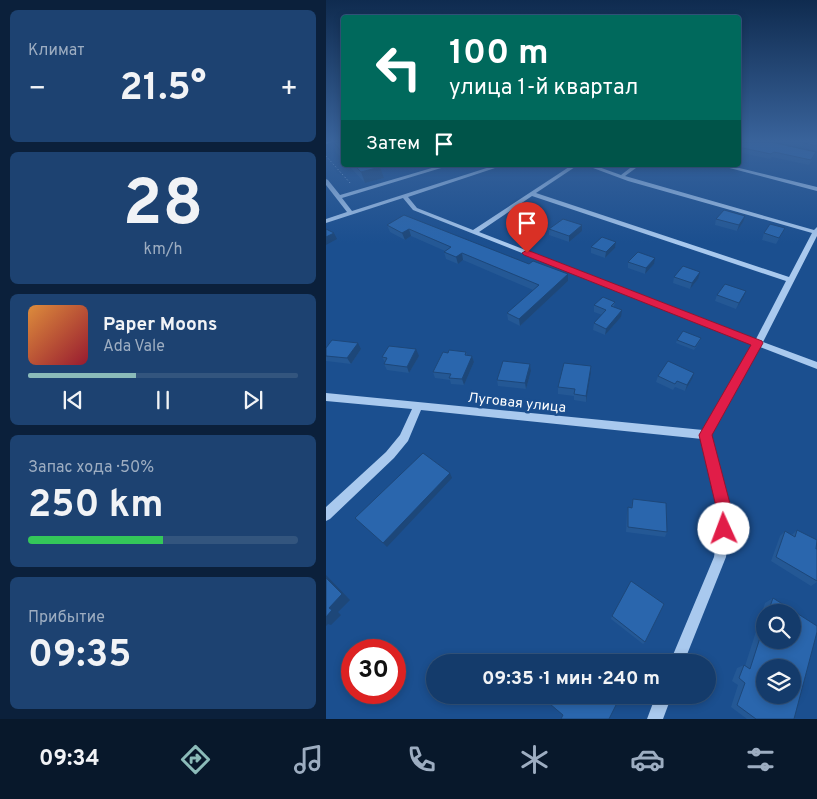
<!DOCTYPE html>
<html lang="ru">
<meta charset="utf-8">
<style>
:root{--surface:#143b6b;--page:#1d4271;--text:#f1f3f6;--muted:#9dadc1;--line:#33557e;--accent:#8bbbb9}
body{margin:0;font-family:Overpass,sans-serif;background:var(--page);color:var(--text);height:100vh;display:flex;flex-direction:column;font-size:19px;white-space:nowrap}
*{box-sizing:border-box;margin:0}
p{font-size:16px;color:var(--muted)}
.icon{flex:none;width:28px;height:28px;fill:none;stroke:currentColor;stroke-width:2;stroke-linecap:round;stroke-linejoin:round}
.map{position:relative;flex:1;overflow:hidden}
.side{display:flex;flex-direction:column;gap:10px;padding:10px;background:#0b203b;width:326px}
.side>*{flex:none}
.top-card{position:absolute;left:15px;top:15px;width:400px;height:152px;border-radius:5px;box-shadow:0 2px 8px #0003,0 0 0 1px var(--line);background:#00695c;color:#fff;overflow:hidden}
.fabs{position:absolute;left:430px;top:604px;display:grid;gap:10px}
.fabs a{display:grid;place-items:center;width:45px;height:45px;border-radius:50%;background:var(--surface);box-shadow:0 2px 8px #0003,0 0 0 1px var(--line);font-size:25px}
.speed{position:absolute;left:15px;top:639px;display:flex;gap:10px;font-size:25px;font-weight:700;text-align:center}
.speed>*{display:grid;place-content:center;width:65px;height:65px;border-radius:50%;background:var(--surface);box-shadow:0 2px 8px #0003,0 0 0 1px var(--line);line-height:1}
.speed .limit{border:8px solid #d22;background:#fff;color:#111}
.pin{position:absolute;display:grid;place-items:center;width:42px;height:42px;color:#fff;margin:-51px -21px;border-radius:50% 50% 50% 0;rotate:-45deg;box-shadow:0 0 5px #0007}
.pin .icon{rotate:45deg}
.me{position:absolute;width:55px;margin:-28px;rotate:358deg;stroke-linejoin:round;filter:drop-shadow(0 0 4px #0008)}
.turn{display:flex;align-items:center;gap:18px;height:105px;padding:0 25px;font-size:22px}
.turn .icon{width:65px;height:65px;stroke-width:2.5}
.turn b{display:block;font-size:35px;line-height:42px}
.then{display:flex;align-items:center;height:48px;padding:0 25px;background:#0003;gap:10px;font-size:19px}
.big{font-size:38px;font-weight:700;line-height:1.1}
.side .widget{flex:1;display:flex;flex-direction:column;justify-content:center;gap:8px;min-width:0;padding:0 18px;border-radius:8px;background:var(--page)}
.side .dial{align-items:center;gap:0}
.dial b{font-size:65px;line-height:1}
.song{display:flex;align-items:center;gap:15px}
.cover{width:60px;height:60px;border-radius:8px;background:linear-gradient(135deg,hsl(30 70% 55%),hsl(350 70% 35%))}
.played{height:5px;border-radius:2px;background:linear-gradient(90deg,var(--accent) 40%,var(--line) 40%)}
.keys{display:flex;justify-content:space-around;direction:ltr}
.heat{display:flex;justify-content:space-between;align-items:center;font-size:28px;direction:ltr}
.charge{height:8px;border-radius:4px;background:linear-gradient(90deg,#34c759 50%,var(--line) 0)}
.trip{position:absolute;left:100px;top:654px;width:290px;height:50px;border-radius:25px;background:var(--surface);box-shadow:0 2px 8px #0003,0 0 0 1px var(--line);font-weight:700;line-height:50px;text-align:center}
.tab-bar{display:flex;height:80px;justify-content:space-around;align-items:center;background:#08182b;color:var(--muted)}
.tab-bar .icon{width:35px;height:35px}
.tab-bar .on{color:var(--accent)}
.tab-bar b{font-size:22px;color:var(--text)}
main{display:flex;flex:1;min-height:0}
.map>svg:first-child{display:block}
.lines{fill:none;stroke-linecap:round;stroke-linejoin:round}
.path{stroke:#a9c9ee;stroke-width:1;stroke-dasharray:1 2.5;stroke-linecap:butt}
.minor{fill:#a9c9ee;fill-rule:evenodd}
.wall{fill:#245895;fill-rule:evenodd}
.shaded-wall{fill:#1d4779}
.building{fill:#2a66ad;stroke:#1d4779;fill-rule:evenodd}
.route{fill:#e11d48;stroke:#92132f}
.labels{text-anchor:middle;stroke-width:5;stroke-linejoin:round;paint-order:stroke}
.street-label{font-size:14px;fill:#fff;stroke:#1b4f8f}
</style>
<main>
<section class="side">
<div class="widget"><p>Климат</p>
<div class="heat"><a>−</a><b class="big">21.5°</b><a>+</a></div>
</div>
<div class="widget dial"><b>28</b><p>km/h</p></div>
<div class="widget">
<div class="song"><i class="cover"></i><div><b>Paper Moons</b><p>Ada Vale</p></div></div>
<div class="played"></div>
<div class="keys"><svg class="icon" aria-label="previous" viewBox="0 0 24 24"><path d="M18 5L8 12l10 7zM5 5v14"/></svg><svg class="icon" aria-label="pause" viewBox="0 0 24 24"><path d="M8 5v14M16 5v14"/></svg><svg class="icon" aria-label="next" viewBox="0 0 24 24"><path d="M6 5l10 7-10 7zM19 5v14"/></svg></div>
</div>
<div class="widget"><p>Запас хода · 50%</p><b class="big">250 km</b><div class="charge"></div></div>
<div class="widget"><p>Прибытие</p><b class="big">09:35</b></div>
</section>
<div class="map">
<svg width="491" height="719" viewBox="0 0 491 719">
<rect width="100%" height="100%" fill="#1b4f8f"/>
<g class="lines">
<polyline class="path" points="0,156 25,184"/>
<g class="minor">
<polygon points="0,142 5,142 0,144"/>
<path d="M116,165h9l-109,33 10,13 144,-46h8l-96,32 9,11 56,22 99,-65h6l-42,28 253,84 23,-44 -184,-52 -43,-16h8l28,10 13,-10h6l-15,11 189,54 3,-3v9l-54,106 54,20v7l-57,-22 -49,88 21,80 -6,42 -42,105h-14l44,-105 6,-42 -18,-76 -281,-29 -13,31 -14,17 -64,61 -4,2v-14l60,-55 14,-17 12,-26 -86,-8v-8l377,37 50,-86 -340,-134 -10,-12 -77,25v-4l21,-7 -21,-27v-6l2,1 12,15zM206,196l254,85 -30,58 -277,-107z"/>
<polygon points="392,165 401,165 491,187 491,191"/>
<polygon points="330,695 346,695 337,719 321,719"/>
</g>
</g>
<g class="wall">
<polygon points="6,142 18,142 18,160 10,152"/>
<polygon points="412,142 488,157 483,165 446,157 444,159 412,152"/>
<polygon points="450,142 491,142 491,151"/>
<polygon points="22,165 52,165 54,167 58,178 39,183"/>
<polygon points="78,215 203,264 242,274 242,281 194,326 182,320 181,313 207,290 137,260 132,264 120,259 118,252 119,251 85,236 79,240 64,232 61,225"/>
<polygon points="390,219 417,222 411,231 389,225"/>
<polygon points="459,228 450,244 436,240 438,233"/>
<polygon points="223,229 256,231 243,242 223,235"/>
<polygon points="290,242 289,248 279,258 265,253 265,247"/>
<polygon points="302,262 328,264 319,274 302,268"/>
<polygon points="348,277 372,279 364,289 347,283"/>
<polygon points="391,295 417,298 410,309 389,301"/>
<polygon points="289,302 288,307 295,317 279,335 267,330 268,323 276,315 268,312 268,305"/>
<polygon points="375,338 374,341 368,350 350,343 351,340"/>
<polygon points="0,348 35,349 25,364 0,361"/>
<polygon points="140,352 141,355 146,356 148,362 138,385 125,384 124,380 109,378 107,372 122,353"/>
<polygon points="93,356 83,373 61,370 58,364 59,362 56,357"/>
<polygon points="204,364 205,371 200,389 172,386 171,380"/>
<polygon points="265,366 260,402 248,400 248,396 232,394 232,387"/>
<polygon points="332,376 366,379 359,391 349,387 347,390 330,382"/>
<polygon points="307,499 341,532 339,537 300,532 301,512 302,507 305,508"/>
<polygon points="471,530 491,549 491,582 485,586 445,561 454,536 459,531 466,535"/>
<path d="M447,598l44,28v6l-23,87h-47l-16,-12 7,-22 -6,-4 5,-13 7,-3 1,1 20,-63zM439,612h27v28h-27zM439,668h27v27h-27z"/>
<polygon points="286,616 319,642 317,644 285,619"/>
</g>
<g class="shaded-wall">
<polygon points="54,167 58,178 39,183 35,172"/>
<polygon points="419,216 417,222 411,231 413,225"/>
<polygon points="256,225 256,231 243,242 243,236"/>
<polygon points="83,229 85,236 79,240 76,233"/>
<polygon points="8,233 11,239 0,245 0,237"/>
<polygon points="290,242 289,248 279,258 280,252"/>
<polygon points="136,253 137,260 132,264 130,257"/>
<polygon points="329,258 328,264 319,274 320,268"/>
<polygon points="374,272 372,279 364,289 366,283"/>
<polygon points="242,274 242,281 194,326 193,319"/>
<polygon points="420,291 417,298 410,309 413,303"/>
<polygon points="296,310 295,317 279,335 280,329"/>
<polygon points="32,343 35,349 25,364 21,358"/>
<polygon points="90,349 93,356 83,373 81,367"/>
<polygon points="146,356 148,362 138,385 136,379"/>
<polygon points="204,364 205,371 200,389 199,383"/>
<polygon points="265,366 265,372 260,402 260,396"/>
<polygon points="368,373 366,379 359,391 361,385"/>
<polygon points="124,473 126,478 61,547 57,543"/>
<polygon points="0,575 24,600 12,612 15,615 5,625 2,624 0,626 0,617 3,608"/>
</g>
<g class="building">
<polygon points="7,142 18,142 18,154"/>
<polygon points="412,142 445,142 490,152 485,160 448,152 445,154 412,147"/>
<polygon points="474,142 491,142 491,146"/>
<polygon points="28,165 52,165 54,167 35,172"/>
<polygon points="398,210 419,216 413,225 390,219"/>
<polygon points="78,215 203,264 207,261 242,274 193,319 181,313 213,285 136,253 130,257 118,252 125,247 83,229 76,233 61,225"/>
<polygon points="237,219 256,225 243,236 223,229"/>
<polygon points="444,224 459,228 453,238 438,233"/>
<polygon points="0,229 8,233 0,237"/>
<polygon points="276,237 290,242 280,252 265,247"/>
<polygon points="312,252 329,258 320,268 302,262"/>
<polygon points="357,266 374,272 366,283 348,277"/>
<polygon points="399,284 420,291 413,303 391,295"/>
<polygon points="277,297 289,302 285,306 296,310 280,329 268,323 280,310 268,305"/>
<polygon points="357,331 375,338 369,347 351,340"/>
<polygon points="6,340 32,343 21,358 0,356 0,348"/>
<polygon points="63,346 90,349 81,367 58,364 61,358 56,357"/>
<polygon points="123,350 140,352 139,355 146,356 136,379 123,378 125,374 107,372 117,352 122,353"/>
<polygon points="177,361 204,364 199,383 171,380"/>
<polygon points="342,361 368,373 361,385 351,381 349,384 332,376"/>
<polygon points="238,363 265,366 260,396 248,394 249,389 232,387"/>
<polygon points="97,453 124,473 57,543 29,518"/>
<polygon points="307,499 340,503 341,532 302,527 302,507 306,508"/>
<polygon points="471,530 491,540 490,549 491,549 491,581 450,557 459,531 469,537"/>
<polygon points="0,578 16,594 3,608 6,610 0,617"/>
<polygon points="305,581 338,604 319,642 286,616"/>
<path d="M447,598l44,28v6l-23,87h-38l-19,-14 8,-22 -6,-5 5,-13 6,4 15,-47v18h27v-28h-24zM439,668h27v27h-27z"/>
<polygon points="270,654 280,662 265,662"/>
<polygon points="250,656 258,662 247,662"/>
<polygon points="229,695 295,695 283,719 235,719 237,715 224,704"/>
</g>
<linearGradient id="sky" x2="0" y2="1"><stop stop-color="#0f2b4f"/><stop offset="0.58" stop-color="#39639b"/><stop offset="1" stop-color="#39639b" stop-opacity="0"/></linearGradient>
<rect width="491" height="243" fill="url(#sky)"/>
<polygon class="route" points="201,250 436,341 437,343 386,435 407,515 403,535 398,537 392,535 390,529 392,515 373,435 425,345 198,255 196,253"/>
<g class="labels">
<g class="street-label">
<text transform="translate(191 402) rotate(6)" y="5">Луговая улица</text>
</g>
</g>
</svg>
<div class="fabs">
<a><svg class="icon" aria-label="search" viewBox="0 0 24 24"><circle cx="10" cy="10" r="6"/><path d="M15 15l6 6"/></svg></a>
<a><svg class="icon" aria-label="layers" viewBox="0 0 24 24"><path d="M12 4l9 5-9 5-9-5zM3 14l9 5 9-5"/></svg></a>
</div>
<div class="speed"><div class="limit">30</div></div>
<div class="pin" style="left:201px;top:253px;background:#d93025"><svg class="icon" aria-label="arrive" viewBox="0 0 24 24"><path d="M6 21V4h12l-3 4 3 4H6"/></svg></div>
<svg class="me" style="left:398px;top:529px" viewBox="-20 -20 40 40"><circle r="19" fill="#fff"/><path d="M0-13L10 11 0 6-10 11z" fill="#e11d48"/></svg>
<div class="trip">09:35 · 1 мин · 240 m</div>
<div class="top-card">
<div class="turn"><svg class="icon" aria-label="left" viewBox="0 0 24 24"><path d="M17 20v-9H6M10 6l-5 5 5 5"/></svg><div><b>100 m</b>улица 1-й квартал</div></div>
<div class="then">Затем<svg class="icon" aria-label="arrive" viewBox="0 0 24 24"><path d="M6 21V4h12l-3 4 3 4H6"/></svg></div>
</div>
</div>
</main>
<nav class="tab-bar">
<b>09:34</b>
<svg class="icon on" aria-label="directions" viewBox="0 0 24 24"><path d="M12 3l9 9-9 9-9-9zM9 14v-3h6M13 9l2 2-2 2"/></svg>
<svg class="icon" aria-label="music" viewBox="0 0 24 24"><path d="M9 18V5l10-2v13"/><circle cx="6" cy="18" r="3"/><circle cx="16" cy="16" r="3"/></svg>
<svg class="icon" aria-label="phone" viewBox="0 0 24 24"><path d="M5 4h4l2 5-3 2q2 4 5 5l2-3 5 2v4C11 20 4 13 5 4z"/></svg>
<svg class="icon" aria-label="climate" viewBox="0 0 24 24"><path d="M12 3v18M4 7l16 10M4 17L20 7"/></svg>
<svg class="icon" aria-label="car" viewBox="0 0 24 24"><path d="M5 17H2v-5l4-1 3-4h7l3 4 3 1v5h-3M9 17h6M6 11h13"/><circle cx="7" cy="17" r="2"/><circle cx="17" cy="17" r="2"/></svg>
<svg class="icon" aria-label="filters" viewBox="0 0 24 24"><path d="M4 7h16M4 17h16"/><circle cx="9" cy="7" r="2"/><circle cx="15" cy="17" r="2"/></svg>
</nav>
